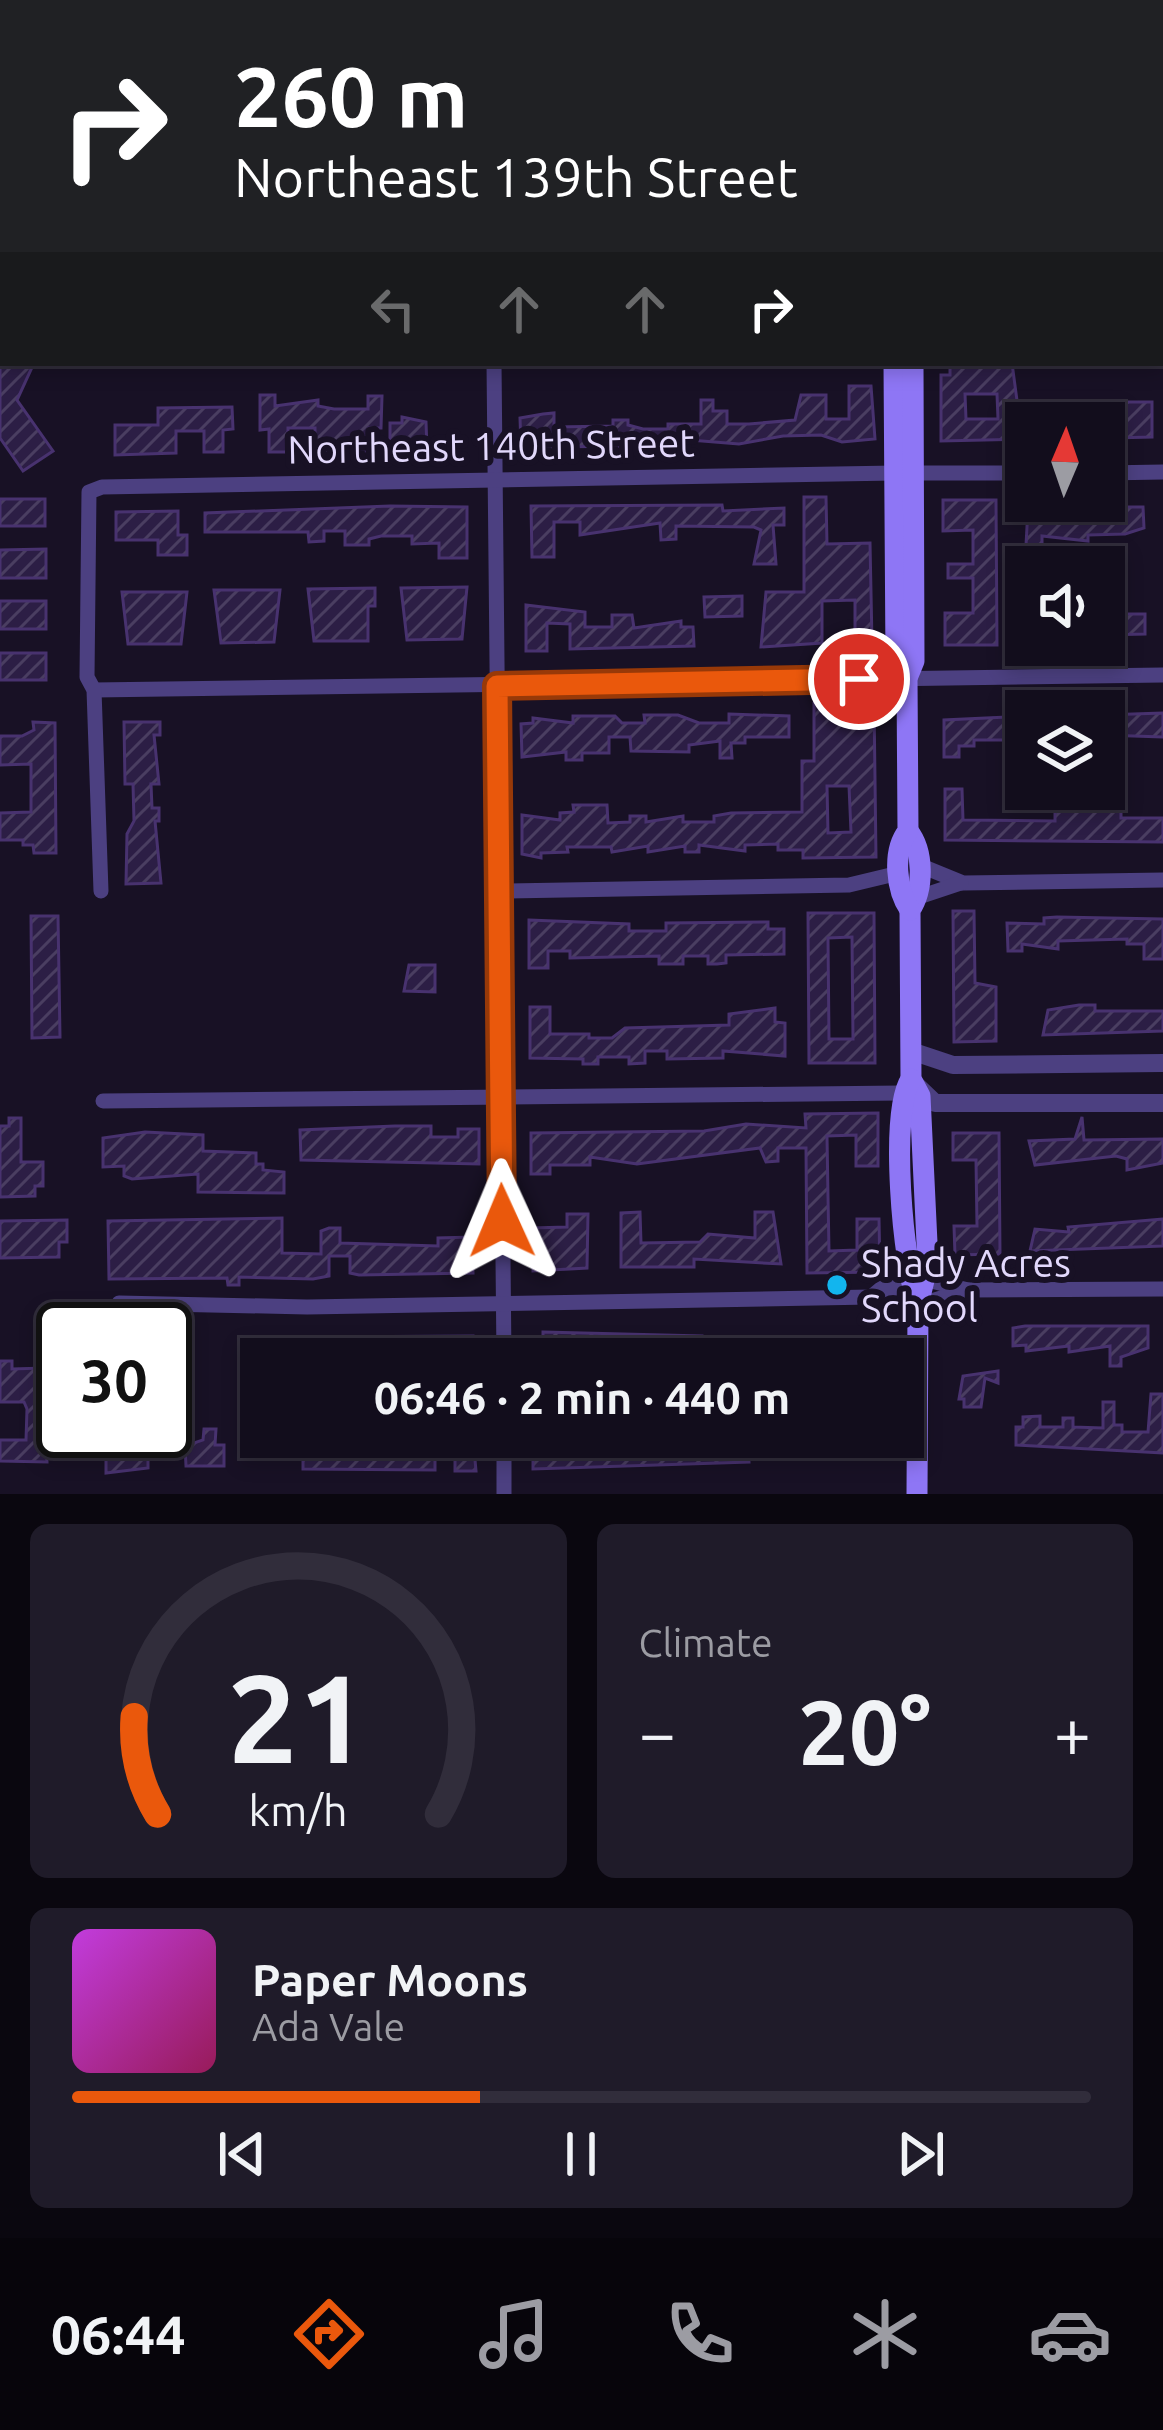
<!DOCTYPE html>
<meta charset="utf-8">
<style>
:root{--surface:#120d1c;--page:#1f1b29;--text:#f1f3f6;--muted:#9c9ca3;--line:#312d3b;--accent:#ea580c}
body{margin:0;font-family:Ubuntu,sans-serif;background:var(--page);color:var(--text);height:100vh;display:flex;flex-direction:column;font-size:45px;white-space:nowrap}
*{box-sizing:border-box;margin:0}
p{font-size:39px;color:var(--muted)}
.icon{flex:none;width:66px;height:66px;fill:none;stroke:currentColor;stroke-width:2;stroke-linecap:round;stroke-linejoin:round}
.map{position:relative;height:1494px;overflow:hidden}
.sheet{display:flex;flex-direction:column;gap:30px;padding:30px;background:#0a070f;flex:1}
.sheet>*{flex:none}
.banner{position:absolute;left:0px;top:0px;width:1164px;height:366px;box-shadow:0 6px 18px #0003,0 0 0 3px var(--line);background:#202124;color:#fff;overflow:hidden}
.needle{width:78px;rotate:2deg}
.tools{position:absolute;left:1005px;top:402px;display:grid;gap:24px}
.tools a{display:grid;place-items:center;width:120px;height:120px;border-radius:0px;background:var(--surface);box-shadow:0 6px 18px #0003,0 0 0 3px var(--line);font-size:60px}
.speed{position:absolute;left:36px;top:1302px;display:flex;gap:24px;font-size:60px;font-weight:700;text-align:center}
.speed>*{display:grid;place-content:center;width:156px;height:156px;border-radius:50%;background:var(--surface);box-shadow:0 6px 18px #0003,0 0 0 3px var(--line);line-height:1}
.speed .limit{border:6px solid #111;border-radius:18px;background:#fff;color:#111}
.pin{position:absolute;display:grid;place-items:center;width:102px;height:102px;color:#fff;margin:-51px;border:6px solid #fff;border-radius:50%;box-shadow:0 3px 12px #0007}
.me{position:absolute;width:132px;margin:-66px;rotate:359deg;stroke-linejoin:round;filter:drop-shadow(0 0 9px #0008)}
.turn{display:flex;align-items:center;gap:42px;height:252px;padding:0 36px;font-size:54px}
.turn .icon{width:156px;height:156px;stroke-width:2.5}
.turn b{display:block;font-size:84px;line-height:102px}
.lanes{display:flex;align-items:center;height:114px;padding:0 36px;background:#0003;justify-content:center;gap:60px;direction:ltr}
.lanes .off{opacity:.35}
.big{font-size:90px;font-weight:700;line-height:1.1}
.sheet .tile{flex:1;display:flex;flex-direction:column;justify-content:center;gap:18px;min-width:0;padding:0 42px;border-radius:18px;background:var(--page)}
.sheet .dial{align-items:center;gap:0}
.dial svg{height:312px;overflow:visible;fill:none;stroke:var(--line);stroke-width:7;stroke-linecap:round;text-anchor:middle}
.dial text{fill:var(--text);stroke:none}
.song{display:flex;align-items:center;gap:36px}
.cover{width:144px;height:144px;border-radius:18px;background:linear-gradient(135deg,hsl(290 70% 55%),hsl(330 70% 35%))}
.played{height:12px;border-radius:6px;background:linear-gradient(90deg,var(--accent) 40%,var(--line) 40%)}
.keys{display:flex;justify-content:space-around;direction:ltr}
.heat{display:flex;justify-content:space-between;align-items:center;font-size:66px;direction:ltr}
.sheet .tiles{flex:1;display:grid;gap:30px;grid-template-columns:1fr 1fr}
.tile:last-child{grid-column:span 2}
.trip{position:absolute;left:240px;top:1338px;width:684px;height:120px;border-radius:0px;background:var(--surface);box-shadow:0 6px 18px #0003,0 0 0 3px var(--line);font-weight:700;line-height:120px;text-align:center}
.tabs{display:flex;height:192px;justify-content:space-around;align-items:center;background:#07050b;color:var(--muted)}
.tabs .icon{width:84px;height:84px}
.tabs .on{color:var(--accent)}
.tabs b{font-size:54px;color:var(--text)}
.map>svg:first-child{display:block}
.building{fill:url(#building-hatch);stroke:#48326f;stroke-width:3;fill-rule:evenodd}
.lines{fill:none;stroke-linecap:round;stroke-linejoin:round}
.minor{stroke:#4c4081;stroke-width:15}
.tertiary{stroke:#4c4081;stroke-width:18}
.secondary{stroke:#8e76f5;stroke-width:21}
.route-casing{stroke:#983908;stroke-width:30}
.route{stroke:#ea580c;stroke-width:21}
.poi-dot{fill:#12b5ee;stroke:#181125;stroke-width:4.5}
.labels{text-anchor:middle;stroke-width:12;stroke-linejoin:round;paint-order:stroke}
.street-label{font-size:39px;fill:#e2d8fc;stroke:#181125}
.poi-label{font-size:39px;fill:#e2d8fc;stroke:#181125;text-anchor:start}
</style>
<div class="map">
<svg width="1163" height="1494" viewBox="0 0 1163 1494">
<defs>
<pattern id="building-hatch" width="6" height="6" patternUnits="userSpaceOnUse" patternTransform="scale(3)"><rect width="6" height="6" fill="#2c1e45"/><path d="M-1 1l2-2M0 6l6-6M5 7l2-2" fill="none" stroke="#4a3e61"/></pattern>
</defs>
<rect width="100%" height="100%" fill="#181125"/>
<g class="building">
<polygon points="0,363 34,363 17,400 53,451 23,471 0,438"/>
<path d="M950,363h62l6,45h28v15h-20v16l-85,2v-66h9zM965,394h32l1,25h-32z"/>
<polygon points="849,386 871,386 875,439 842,442 821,435 783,436 739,444 690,440 675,440 676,446 521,447 520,418 543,414 554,413 554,427 613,426 613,420 628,420 628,425 643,429 668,429 668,424 701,424 701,400 713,400 713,411 727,411 727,424 749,424 795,420 801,395 826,395 826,419 849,419"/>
<polygon points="260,395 275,395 275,406 318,400 318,406 334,409 368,409 368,396 382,396 381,428 369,428 369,451 315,450 315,428 288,428 288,452 269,452 269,429 260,430"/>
<polygon points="1113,402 1152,402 1152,437 1113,438"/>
<polygon points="232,407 233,429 223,430 223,452 204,452 204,431 176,431 176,453 115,455 115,425 158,425 158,408"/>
<polygon points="402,417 426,422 427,449 390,449 390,423 402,423"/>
<polygon points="804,497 826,497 827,544 870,543 872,642 855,643 855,600 822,601 822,643 761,647 766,592 804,592"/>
<rect x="0" y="499" width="45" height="27"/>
<polygon points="943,500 996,500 997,645 945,645 945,613 973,613 973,578 948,578 948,564 973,564 973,530 943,531"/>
<polygon points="722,505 723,511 784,508 784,525 773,525 776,564 754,564 761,530 754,527 676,526 676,539 661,540 660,523 580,535 580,522 554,522 554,557 532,557 531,506"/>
<polygon points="390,506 467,507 467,558 439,558 439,543 412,544 412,536 381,536 369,539 369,545 345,545 345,531 324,531 324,541 309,542 308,532 205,532 205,513"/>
<polygon points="1125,507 1143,507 1144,528 1125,534 1088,535 1088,541 1042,536 1042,564 1025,564 1028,508 1083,508 1088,516 1114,516"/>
<polygon points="178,511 178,535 187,535 187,555 158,555 158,540 116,540 116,512"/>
<polygon points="46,549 46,578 0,578 0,550"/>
<polygon points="467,587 462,639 407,640 401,588"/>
<polygon points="375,588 375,606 368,606 368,641 314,641 308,589"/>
<polygon points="214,590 280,590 274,642 221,643"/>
<polygon points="122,592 187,592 181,644 128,644"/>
<polygon points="742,596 742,616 705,617 704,597"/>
<rect x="0" y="601" width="46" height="28"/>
<polygon points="526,605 585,612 585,627 612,627 612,615 632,615 634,628 681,621 681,627 693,627 694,646 570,649 570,624 547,623 547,651 526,651"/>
<polygon points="1104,614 1145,614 1145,634 1104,635"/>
<rect x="0" y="653" width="46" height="27"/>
<path d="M874,702l2,155 -73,1v-8h-25v-6l-33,1v6l-46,-6v7h-14v-6l-37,6v-6l-36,6 -1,-5h-44l1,5 -27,1v5l-19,-4v-39l38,5v-7l14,-1 -1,-7h34l1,18 22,-1v-6h16v6l37,-6v6h31v-6l17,-3 71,-1v-51h12v-58zM827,786h22l2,46 -23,1z"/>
<polygon points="1163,713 1163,737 1104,735 1104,715"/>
<polygon points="729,714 789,716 789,737 745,737 745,743 731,743 732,758 720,758 720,741 689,745 689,752 631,751 630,737 609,737 609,753 582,753 582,760 566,760 566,752 522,757 521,724 533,723 533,718 573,723 573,716 615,716 622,723 645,723 644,715 678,715 699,723 729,723"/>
<polygon points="1026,716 1026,751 1008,751 1008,740 974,740 974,746 959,746 959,757 944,757 944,720"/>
<polygon points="33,722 55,723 56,853 34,853 33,845 23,845 23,840 0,840 0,813 31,812 31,764 0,765 0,736 22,736 34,730"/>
<polygon points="124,722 160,722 160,735 154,735 159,784 151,784 152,808 159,808 159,821 155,821 161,883 126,884 127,834 134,821 133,784 125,784"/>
<polygon points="945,789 962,789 963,820 1055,821 1055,812 1121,807 1121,818 1163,818 1163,842 945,840"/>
<polygon points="953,911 974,911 975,983 996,987 996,1041 954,1042"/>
<path d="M808,913h66l1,150h-66zM852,937l1,102h-24l-1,-101z"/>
<polygon points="31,916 58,916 60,1037 32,1038"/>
<polygon points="1057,917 1163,919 1163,959 1144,959 1144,944 1127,944 1127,939 1058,941 1058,949 1022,944 1022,951 1008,951 1007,923 1044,924 1044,918"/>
<polygon points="529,920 629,924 629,931 666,931 666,923 768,922 768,929 784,929 784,954 726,955 726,963 717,964 708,964 708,956 683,956 683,964 659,964 659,956 570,958 570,951 548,951 548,968 529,968"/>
<polygon points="409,965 435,965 435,992 404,991"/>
<polygon points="1079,1005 1095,1005 1095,1011 1163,1011 1163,1031 1043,1035 1048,1010"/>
<polygon points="530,1007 550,1007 550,1034 589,1034 589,1038 612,1038 625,1028 729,1025 729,1014 775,1008 775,1022 785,1023 785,1056 723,1051 723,1058 667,1059 667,1051 645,1051 645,1063 629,1064 629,1057 598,1057 598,1064 583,1064 583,1059 530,1058"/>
<polygon points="878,1113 878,1166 856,1166 856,1135 827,1136 828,1196 829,1251 857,1250 857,1219 879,1219 880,1272 807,1273 806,1148 778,1148 778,1161 766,1162 760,1148 637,1164 590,1157 590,1165 550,1165 550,1174 531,1174 531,1133 704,1131 746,1124 806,1128 805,1114"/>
<polygon points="1082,1117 1084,1140 1163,1139 1163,1163 1127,1170 1127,1159 1116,1156 1035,1165 1029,1141 1075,1139"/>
<polygon points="9,1118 21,1118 21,1162 43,1162 43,1186 35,1186 35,1196 0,1197 0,1126 9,1126"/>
<polygon points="395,1126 431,1126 431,1137 458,1137 458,1129 479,1129 479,1164 301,1160 300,1130"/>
<polygon points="145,1132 203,1135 203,1151 256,1153 256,1164 263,1164 263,1170 284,1172 284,1193 198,1192 198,1174 132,1179 124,1176 124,1166 103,1167 103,1138"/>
<polygon points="953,1133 999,1133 1000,1254 955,1255 954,1226 977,1226 976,1160 953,1160"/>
<polygon points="640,1212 641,1243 700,1242 708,1234 755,1238 755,1212 773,1212 781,1264 694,1259 694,1267 621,1267 621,1213"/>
<polygon points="567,1214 588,1214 587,1268 533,1271 532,1228 567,1227"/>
<polygon points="282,1218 282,1253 321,1254 321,1231 329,1228 340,1228 340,1243 438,1246 438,1238 472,1237 473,1273 359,1275 350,1273 350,1256 329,1256 329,1276 313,1279 239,1277 239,1285 228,1285 227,1278 109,1279 108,1221"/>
<polygon points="1163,1219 1163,1246 1030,1251 1035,1229 1069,1232 1068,1227"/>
<polygon points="67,1220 67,1242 59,1242 59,1257 0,1258 0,1221"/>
<polygon points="1148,1326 1148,1348 1121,1357 1121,1366 1110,1366 1110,1346 1069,1352 1069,1346 1026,1351 1026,1345 1013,1346 1013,1328 1025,1326"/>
<polygon points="543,1332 702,1336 702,1354 527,1359 526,1340 543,1340"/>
<polygon points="473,1336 473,1359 306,1359 306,1337"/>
<polygon points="0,1361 12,1361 12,1369 44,1368 47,1462 0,1461 0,1440 26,1440 27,1409 24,1402 0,1402"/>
<polygon points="998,1371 998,1383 985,1378 981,1407 964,1407 964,1399 959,1399 963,1376"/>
<polygon points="1151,1394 1163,1394 1163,1453 1016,1445 1016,1427 1023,1427 1023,1417 1040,1416 1040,1427 1063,1427 1063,1418 1073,1418 1073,1427 1103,1428 1103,1402 1114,1402 1114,1425 1122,1425 1122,1432 1148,1432"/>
<polygon points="249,1413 261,1413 267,1452 242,1452 242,1419 249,1419"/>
<polygon points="204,1429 216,1429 215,1445 224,1445 224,1466 186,1466 185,1446 203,1440"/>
<polygon points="106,1431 164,1436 164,1450 148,1450 148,1468 106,1473"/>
<polygon points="456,1437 473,1437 476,1471 455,1471 455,1451 447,1451 447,1439"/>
<polygon points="533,1437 552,1437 552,1449 618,1448 621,1437 739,1437 739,1443 748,1443 749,1462 533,1469"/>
<polygon points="425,1444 425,1452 435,1452 435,1470 303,1469 303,1448"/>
</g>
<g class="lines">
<g class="minor">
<polyline points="492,0 492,3"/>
<polyline points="79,3 79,0"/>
<polyline points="1161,64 1163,64"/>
<polyline points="0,279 3,279"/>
<polyline points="494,363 504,1359"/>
<polyline points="913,473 1026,473"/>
<polyline points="1104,473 1163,472"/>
<polyline points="94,690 1163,675"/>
<polyline points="919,865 963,883 1163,880"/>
<polyline points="101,891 94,690 87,677 89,492 102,487 895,473"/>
<polyline points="501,891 849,885 899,873"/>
<polyline points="919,897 961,883"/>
<polyline points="103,1101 901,1093"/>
<polyline points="927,1280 968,1290 1163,1289"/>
<polyline points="871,1297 883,1287 911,1286"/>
<polyline points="119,1303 307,1307 871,1297 918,1305 968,1290"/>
<polyline points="504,1437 504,1494"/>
</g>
<g class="tertiary">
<polyline points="1161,268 1163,268"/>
<polyline points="911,1051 953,1065 1163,1063"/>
<polyline points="914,1083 935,1103 1163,1103"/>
</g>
<g class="secondary">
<polyline points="891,0 891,3"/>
<polyline points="910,3 910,0"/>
<polyline points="894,363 896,661 907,678"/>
<path d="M908,831c16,20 16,58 2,79l1,169 9,17 8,168 -10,41 -1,189"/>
<path d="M910,910c-14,-20 -18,-59 -2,-79l-1,-153 7,-17 -1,-298"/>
<path d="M911,1079c-22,33 -8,187 7,226"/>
</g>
</g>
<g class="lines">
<defs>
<polyline id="route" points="502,1221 497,686 859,679"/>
</defs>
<use href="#route" class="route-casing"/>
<use href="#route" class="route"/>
</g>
<circle class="poi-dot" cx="837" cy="1285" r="12"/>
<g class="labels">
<g class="street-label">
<text transform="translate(491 446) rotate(-1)" y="14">Northeast 140th Street</text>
</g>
<g class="poi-label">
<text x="861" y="1277">Shady Acres<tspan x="861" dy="45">School</tspan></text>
</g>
</g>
</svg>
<div class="tools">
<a><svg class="needle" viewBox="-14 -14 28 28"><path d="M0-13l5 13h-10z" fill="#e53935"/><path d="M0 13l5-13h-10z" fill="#9c9ca3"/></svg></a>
<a><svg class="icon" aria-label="sound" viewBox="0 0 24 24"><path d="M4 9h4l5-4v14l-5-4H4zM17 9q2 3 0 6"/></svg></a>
<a><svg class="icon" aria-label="layers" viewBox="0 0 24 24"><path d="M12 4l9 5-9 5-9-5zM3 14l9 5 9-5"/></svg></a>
</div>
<div class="speed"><div class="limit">30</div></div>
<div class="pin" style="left:859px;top:679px;background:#d93025"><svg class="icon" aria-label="arrive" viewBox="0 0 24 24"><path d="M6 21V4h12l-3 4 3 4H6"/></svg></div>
<svg class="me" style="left:502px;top:1221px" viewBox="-20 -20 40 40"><path d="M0-17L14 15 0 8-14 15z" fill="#ea580c" stroke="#fff" stroke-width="4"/></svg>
<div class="trip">06:46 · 2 min · 440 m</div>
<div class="banner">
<div class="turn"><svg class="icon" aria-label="right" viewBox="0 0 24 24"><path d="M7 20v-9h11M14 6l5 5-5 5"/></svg><div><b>260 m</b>Northeast 139th Street</div></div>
<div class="lanes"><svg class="icon off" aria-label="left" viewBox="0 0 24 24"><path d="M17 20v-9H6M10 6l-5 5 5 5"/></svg><svg class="icon off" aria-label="ahead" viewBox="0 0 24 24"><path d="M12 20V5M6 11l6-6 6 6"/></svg><svg class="icon off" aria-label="ahead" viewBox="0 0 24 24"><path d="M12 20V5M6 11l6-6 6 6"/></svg><svg class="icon" aria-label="right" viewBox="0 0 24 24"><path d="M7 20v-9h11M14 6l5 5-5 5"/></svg></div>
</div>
</div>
<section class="sheet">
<div class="tiles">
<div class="tile dial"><svg viewBox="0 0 100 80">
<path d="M14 69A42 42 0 1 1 86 69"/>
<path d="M14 69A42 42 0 0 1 8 44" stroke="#ea580c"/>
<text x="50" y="56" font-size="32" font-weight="700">21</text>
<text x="50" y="72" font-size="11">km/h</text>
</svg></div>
<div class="tile"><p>Climate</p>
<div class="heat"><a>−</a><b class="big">20°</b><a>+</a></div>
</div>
<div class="tile">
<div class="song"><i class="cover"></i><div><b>Paper Moons</b><p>Ada Vale</p></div></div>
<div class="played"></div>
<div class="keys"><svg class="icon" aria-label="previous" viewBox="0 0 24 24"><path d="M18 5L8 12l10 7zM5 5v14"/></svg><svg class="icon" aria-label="pause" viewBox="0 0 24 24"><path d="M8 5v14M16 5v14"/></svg><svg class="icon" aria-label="next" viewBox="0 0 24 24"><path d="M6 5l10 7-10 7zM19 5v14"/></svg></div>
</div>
</div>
</section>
<nav class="tabs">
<b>06:44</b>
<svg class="icon on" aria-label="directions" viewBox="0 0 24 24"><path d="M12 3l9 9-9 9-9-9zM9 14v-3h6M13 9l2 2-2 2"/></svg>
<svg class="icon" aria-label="music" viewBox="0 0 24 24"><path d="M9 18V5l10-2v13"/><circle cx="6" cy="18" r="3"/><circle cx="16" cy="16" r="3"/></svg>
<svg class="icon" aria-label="phone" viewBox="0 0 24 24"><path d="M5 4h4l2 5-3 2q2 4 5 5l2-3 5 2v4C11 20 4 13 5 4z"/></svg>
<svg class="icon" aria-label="climate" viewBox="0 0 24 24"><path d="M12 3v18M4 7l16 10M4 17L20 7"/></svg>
<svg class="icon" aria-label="car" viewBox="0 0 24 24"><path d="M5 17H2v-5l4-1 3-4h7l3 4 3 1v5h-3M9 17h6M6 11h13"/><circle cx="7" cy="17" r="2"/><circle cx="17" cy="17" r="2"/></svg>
</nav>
